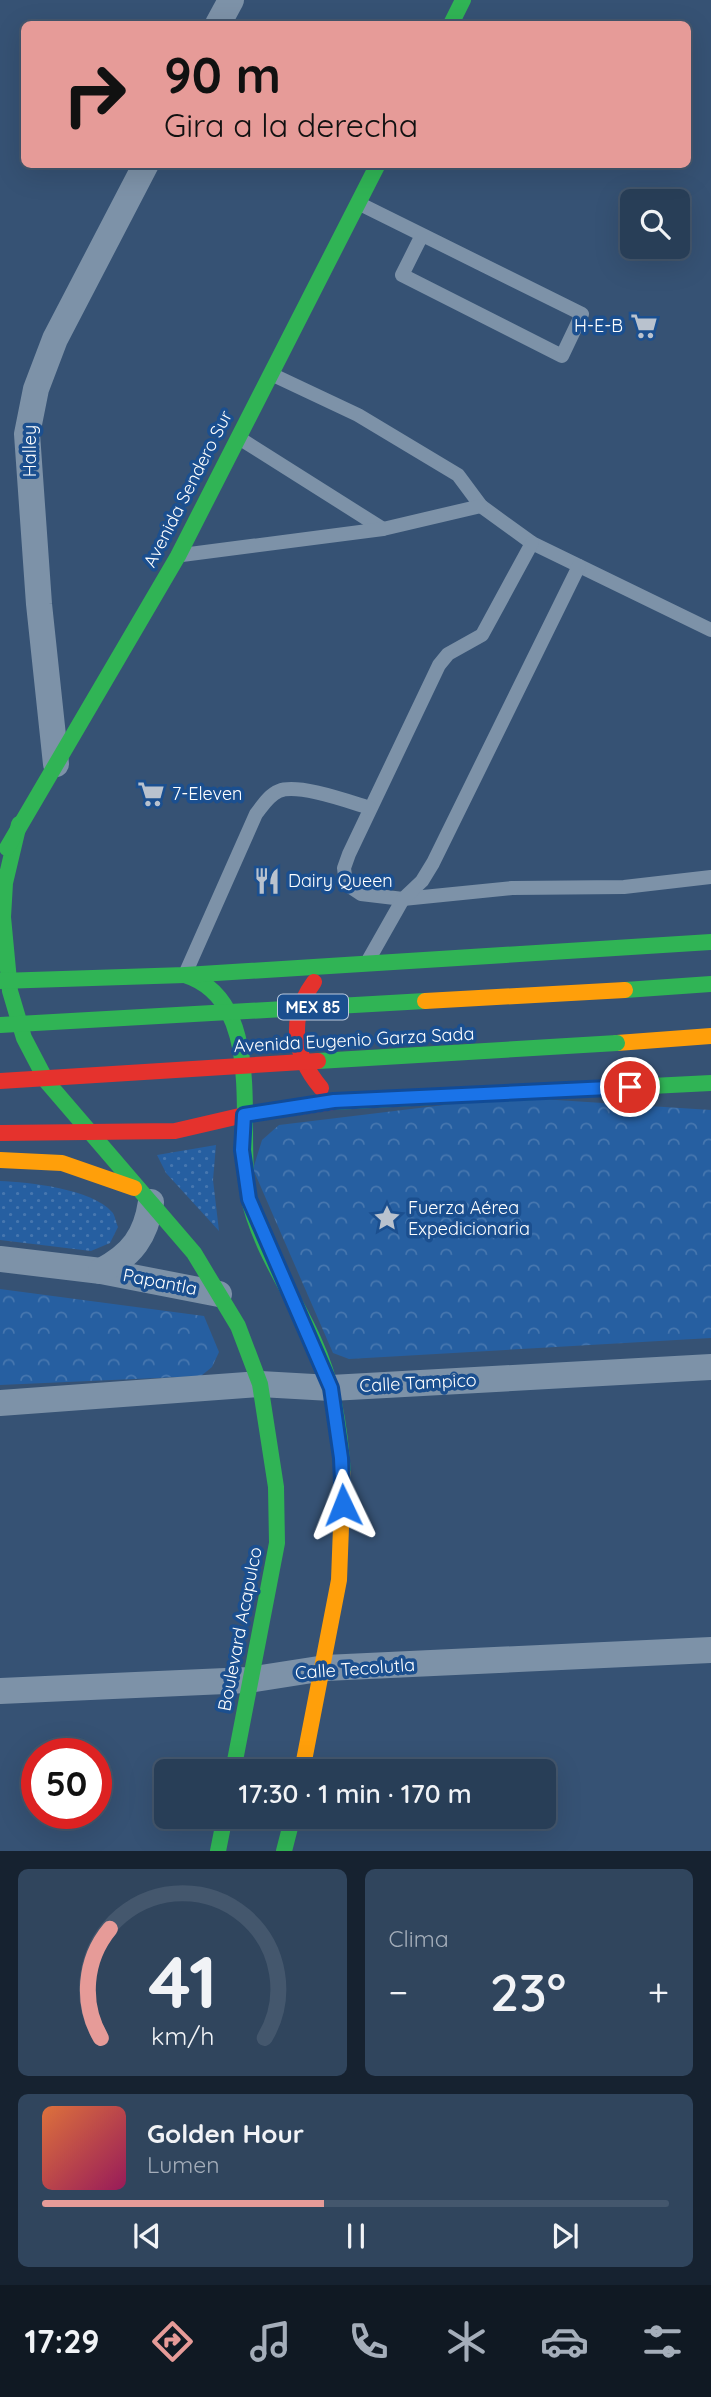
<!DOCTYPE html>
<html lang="es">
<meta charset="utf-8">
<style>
:root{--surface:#283e57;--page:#30455d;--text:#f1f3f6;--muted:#a5aeba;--line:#44576d;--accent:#e69b98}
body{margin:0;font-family:Quicksand,sans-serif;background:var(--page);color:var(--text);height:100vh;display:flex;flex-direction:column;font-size:26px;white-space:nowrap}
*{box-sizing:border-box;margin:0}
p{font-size:23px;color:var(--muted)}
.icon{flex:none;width:38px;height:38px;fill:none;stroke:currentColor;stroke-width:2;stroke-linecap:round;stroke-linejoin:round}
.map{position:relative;height:1851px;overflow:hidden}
.panel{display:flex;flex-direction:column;gap:18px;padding:18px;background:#162230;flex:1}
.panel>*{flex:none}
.guide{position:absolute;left:21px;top:21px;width:670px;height:147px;border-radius:10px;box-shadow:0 7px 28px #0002,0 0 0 2px var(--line);background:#e69b98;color:#111;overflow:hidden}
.buttons{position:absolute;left:620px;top:189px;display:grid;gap:14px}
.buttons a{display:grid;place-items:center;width:70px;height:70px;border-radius:10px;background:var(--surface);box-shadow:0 7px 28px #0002,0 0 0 2px var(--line);font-size:35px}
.speed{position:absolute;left:21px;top:1738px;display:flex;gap:14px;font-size:35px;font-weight:700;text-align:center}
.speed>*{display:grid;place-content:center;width:91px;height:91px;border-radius:50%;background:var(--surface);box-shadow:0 7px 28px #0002,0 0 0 2px var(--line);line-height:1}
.speed .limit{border:10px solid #d22;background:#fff;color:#111}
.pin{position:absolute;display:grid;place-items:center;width:60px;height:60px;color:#fff;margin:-30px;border:4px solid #fff;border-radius:50%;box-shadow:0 2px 7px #0007}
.me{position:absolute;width:77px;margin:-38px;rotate:358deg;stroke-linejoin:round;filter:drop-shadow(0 0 5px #0008)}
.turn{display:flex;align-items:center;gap:24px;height:147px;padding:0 28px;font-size:32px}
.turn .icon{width:91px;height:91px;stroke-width:2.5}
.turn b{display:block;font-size:49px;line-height:60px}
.big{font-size:52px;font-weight:600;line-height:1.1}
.panel .widget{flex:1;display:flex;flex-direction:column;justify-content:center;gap:10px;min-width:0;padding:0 24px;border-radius:10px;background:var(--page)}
.panel .dial{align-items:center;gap:0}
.dial svg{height:182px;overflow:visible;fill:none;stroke:var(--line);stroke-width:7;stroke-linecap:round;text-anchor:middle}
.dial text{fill:var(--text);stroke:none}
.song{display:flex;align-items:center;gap:21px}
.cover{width:84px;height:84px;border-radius:10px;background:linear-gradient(135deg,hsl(20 70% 55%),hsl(330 70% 35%))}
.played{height:7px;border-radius:4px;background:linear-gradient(90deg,var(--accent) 45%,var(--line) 45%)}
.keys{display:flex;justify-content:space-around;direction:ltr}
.heat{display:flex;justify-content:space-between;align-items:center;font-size:38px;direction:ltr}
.panel .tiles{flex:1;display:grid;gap:18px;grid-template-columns:1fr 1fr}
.widget:last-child{grid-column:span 2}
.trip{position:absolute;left:154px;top:1759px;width:402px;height:70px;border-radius:10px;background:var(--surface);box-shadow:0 7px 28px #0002,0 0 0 2px var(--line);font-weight:600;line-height:70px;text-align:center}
.tab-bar{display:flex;height:112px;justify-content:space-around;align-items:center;background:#101923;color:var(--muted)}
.tab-bar .icon{width:49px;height:49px}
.tab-bar .active{color:var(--accent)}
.tab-bar b{font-size:32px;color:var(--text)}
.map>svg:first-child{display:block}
.grass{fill:url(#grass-dots)}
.forest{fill:url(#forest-crowns)}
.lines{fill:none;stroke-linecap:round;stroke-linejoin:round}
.lane{stroke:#7d92a8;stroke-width:14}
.street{stroke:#7d92a8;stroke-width:26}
.fast{stroke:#30b455;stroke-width:16}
.slow{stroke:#ff9f0a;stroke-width:16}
.jam{stroke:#e5322d;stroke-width:16}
.fast-bridge{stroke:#30b455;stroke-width:16}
.slow-bridge{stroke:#ff9f0a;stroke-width:16}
.jam-bridge{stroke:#e5322d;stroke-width:16}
.route-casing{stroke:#114b97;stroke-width:18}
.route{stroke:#1a73e8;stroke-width:12}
.labels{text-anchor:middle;stroke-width:7;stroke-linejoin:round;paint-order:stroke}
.shield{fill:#1b4f8f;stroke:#bbcadd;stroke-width:2}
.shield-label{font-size:16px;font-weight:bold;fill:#fff}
.poi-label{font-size:18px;fill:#fff;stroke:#1b4f8f;text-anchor:start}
.street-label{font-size:18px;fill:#fff;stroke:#1b4f8f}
</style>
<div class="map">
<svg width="711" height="1851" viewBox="0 0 711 1851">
<defs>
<pattern id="grass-dots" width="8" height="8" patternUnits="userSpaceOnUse" patternTransform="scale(1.75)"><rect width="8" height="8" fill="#265fa1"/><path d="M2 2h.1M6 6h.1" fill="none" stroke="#4777af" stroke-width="1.8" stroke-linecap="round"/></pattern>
<pattern id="forest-crowns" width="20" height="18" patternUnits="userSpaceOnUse" patternTransform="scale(1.75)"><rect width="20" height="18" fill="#265fa1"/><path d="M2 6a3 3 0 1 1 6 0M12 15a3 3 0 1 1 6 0" fill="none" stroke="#4777af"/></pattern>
</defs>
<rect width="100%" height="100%" fill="#365274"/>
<g class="grass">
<polygon points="216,1145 213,1180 219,1231 166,1173 157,1155"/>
<path d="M0,1181c29,1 92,8 112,31 3,3 4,11 6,15l-8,16 -19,8 -91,-11z"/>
</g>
<g class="forest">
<polygon points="510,1097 711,1110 711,1338 349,1359 333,1353 253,1169 262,1140 279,1125"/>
<polygon points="0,1289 204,1316 219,1352 212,1367 201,1376 0,1385"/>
</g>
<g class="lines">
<g class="lane">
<polyline points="358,203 582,314 562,356 402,275 422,235"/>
<polyline points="271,374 358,415 458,475 481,506 532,543 711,630"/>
<polyline points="239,438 383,529"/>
<polyline points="532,543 482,635 448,654 439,665 349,854 344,868 346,884 361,894 403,899 512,888 624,887 711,877"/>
<polyline points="182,555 383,529 481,506"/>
<polyline points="369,959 403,899 422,881 433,863 579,566"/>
<path d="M186,972l70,-158c7,-9 13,-19 23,-23 19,-8 71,11 91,17"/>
</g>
<g class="street">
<polyline points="218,24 231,0"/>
<polyline points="56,764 39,604 27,434 36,389 55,339 146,164"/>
<polyline points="0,1259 101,1271 219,1294"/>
<path d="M101,1271c31,-16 45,-35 50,-69"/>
<polyline points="0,1403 260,1384 331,1388 711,1367"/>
<polyline points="0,1691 248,1680 325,1668 711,1650"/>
</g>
<g class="fast">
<polyline points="451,24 463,0"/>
<polyline points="19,824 5,883 3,917 10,991 24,1038 47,1082 194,1253 238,1326 260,1384 276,1487 277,1543 233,1771"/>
<polyline points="7,848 178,556 378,164"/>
<path d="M185,975c82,26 52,153 63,219 10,52 44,98 65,145 20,43 27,88 30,135"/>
<polyline points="0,981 185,975 711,942"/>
<polyline points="625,990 711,984"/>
<polyline points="333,1102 711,1083"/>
<polyline points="218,1851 225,1816"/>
<polyline points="284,1851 293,1816"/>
</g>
<g class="slow">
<polyline points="617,1043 711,1036"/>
<polyline points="0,1160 62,1163 134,1188"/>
<polyline points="302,1771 339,1580 343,1474"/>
</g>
<g class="jam">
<path d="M314,982c-26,35 -21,73 7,106"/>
<polyline points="0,1133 175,1131 244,1115 333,1102"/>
</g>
<g class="fast-bridge">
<polyline points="0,1025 425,1001"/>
<polyline points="318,1061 617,1043"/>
</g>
<polyline class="slow-bridge" points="425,1001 625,990"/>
<polyline class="jam-bridge" points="0,1081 318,1061"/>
</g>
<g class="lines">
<defs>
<polyline id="route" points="343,1505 341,1458 331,1388 249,1199 242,1150 244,1115 334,1101 630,1087"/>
</defs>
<use href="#route" class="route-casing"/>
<use href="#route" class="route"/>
</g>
<defs>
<symbol id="supermarket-bare" viewBox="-9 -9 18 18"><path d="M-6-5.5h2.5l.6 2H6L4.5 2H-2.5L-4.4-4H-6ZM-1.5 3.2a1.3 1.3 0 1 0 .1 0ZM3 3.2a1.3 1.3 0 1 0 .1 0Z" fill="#b9c2ce" stroke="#1b4f8f" stroke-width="2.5" paint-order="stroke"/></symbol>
<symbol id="restaurant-bare" viewBox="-9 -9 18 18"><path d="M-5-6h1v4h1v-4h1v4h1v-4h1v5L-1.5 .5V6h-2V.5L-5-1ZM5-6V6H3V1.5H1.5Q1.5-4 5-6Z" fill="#b9c2ce" stroke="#1b4f8f" stroke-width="2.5" paint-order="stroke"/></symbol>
<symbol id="sight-bare" viewBox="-9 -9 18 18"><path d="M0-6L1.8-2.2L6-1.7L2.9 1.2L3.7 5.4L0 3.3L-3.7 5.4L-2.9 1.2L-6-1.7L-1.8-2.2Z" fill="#b9c2ce" stroke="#1b4f8f" stroke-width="2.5" paint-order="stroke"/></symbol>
</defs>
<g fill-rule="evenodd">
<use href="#supermarket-bare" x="625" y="307" width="38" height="38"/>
<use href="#supermarket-bare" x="132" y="775" width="38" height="38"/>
<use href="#restaurant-bare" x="248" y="862" width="38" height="38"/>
<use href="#sight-bare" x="368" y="1199" width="38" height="38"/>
</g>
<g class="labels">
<rect class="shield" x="278" y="994.5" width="70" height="25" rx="5"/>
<g class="shield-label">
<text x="313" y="1013">MEX 85</text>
</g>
<g class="poi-label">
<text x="623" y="332" text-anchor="end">H-E-B</text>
<text x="172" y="800">7-Eleven</text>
<text x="288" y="887">Dairy Queen</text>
<text x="408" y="1214">Fuerza Aérea<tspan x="408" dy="21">Expedicionaria</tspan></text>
</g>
<g class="street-label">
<text transform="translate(30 451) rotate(-90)" y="6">Halley</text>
<text transform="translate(188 489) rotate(-63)" y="6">Avenida Sendero Sur</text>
<text transform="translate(354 1040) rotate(-3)" y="6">Avenida Eugenio Garza Sada</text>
<text transform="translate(160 1282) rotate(11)" y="6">Papantla</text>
<text transform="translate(418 1383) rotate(-3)" y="6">Calle Tampico</text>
<text transform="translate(240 1629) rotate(-79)" y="6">Boulevard Acapulco</text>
<text transform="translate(355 1669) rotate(-4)" y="6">Calle Tecolutla</text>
</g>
</g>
</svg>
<div class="buttons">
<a><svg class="icon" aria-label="search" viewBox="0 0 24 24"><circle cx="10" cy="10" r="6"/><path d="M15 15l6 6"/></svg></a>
</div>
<div class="speed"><div class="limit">50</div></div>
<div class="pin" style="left:630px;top:1087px;background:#d93025"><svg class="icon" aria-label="arrive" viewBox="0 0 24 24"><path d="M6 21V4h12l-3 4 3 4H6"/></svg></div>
<svg class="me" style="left:343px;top:1505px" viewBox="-20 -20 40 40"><path d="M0-17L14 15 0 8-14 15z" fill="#1a73e8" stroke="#fff" stroke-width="4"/></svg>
<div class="trip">17:30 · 1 min · 170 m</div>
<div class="guide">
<div class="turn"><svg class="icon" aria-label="right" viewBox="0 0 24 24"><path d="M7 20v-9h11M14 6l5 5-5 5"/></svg><div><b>90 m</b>Gira a la derecha</div></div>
</div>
</div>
<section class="panel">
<div class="tiles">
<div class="widget dial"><svg viewBox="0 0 100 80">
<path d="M14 69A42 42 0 1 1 86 69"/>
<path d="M14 69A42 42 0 0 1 18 21" stroke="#e69b98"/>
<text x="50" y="56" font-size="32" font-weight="700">41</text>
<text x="50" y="72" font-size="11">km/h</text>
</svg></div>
<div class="widget"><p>Clima</p>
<div class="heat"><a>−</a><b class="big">23°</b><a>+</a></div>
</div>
<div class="widget">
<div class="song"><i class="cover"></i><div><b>Golden Hour</b><p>Lumen</p></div></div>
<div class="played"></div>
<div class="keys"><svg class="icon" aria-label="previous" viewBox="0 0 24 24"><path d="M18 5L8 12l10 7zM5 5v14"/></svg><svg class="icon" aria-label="pause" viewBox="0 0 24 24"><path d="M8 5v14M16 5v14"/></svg><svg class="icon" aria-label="next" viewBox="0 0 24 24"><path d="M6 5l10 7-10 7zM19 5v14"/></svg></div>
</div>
</div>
</section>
<nav class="tab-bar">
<b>17:29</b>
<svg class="icon active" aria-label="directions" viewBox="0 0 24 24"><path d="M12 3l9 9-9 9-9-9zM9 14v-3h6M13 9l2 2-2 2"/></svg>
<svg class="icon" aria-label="music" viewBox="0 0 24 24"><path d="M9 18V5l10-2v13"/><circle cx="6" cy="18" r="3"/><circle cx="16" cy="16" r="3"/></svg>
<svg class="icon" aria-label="phone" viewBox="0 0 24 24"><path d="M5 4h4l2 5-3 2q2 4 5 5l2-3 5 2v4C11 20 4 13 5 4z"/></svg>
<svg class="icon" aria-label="climate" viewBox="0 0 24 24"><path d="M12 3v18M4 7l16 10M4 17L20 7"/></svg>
<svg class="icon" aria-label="car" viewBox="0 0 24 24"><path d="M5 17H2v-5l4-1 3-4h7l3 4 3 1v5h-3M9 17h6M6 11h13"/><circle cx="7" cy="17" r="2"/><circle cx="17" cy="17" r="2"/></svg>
<svg class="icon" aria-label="filters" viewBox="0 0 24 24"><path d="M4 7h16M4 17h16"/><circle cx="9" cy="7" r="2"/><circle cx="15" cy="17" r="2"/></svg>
</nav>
